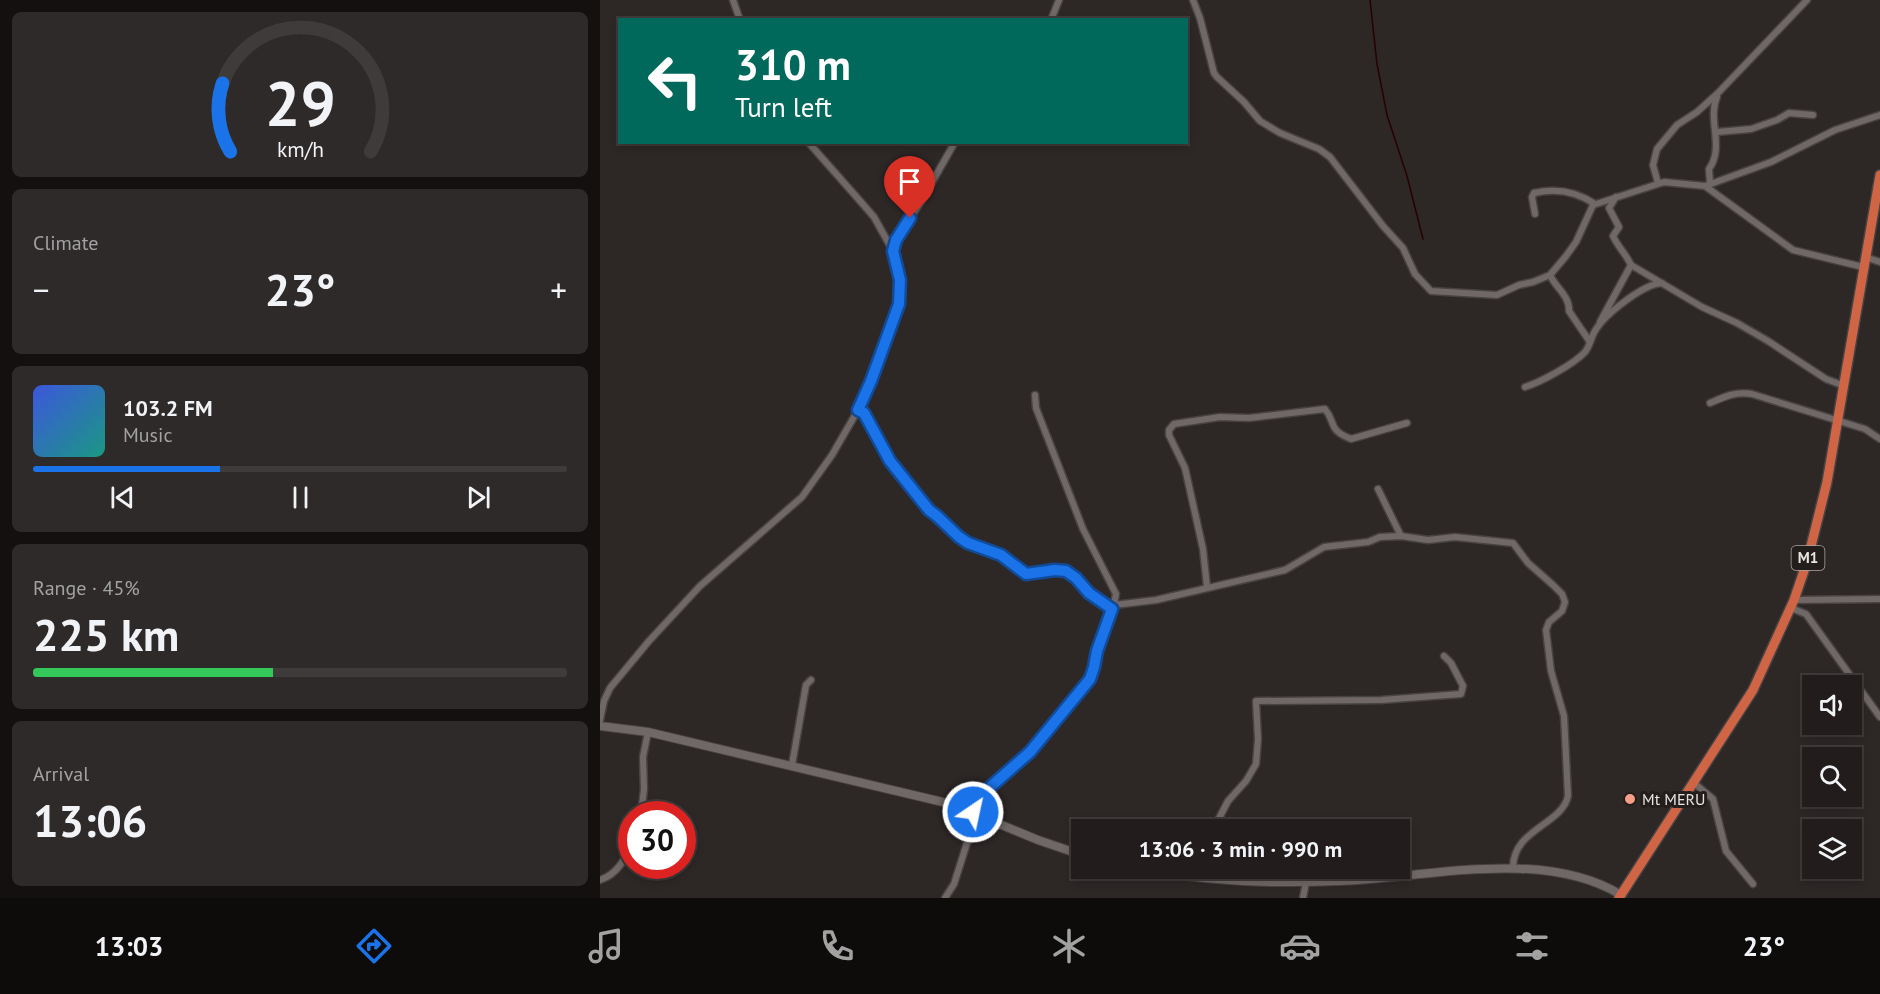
<!DOCTYPE html>
<meta charset="utf-8">
<style>
:root{--surface:#221d1c;--page:#2e2a29;--text:#f1f3f6;--muted:#a2a2a3;--line:#3f3b3b;--accent:#1a73e8}
body{margin:0;font-family:"PT Sans",sans-serif;background:var(--page);color:var(--text);height:100vh;display:flex;flex-direction:column;font-size:22px;white-space:nowrap}
*{box-sizing:border-box;margin:0}
p{font-size:20px;color:var(--muted)}
.icon{flex:none;width:33px;height:33px;fill:none;stroke:currentColor;stroke-width:2;stroke-linecap:round;stroke-linejoin:round}
.map{position:relative;flex:1;overflow:hidden}
.panel{display:flex;flex-direction:column;gap:12px;padding:12px;background:#13100f;width:600px}
.panel>*{flex:none}
.banner{position:absolute;left:18px;top:18px;width:570px;height:126px;border-radius:0px;box-shadow:0 3px 9px #0003,0 0 0 2px var(--line);background:#00695c;color:#fff;overflow:hidden}
.controls{position:absolute;left:1202px;top:675px;display:grid;gap:12px}
.controls a{display:grid;place-items:center;width:60px;height:60px;border-radius:0px;background:var(--surface);box-shadow:0 3px 9px #0003,0 0 0 2px var(--line);font-size:30px}
.speed{position:absolute;left:18px;top:801px;display:flex;gap:12px;font-size:30px;font-weight:700;text-align:center}
.speed>*{display:grid;place-content:center;width:78px;height:78px;border-radius:50%;background:var(--surface);box-shadow:0 3px 9px #0003,0 0 0 2px var(--line);line-height:1}
.speed .limit{border:9px solid #d22;background:#fff;color:#111}
.pin{position:absolute;display:grid;place-items:center;width:51px;height:51px;color:#fff;margin:-62px -26px;border-radius:50% 50% 50% 0;rotate:-45deg;box-shadow:0 0 6px #0007}
.pin .icon{rotate:45deg}
.me{position:absolute;width:66px;margin:-33px;rotate:34deg;stroke-linejoin:round;filter:drop-shadow(0 0 4px #0008)}
.turn{display:flex;align-items:center;gap:21px;height:126px;padding:0 18px;font-size:27px}
.turn .icon{width:78px;height:78px;stroke-width:2.5}
.turn b{display:block;font-size:42px;line-height:51px}
.big{font-size:45px;font-weight:700;line-height:1.1}
.panel .card{flex:1;display:flex;flex-direction:column;justify-content:center;gap:9px;min-width:0;padding:0 21px;border-radius:9px;background:var(--page)}
.panel .dial{align-items:center;gap:0}
.dial svg{height:156px;overflow:visible;fill:none;stroke:var(--line);stroke-width:7;stroke-linecap:round;text-anchor:middle}
.dial text{fill:var(--text);stroke:none}
.song{display:flex;align-items:center;gap:18px}
.cover{width:72px;height:72px;border-radius:9px;background:linear-gradient(135deg,hsl(230 70% 55%),hsl(170 70% 35%))}
.played{height:6px;border-radius:3px;background:linear-gradient(90deg,var(--accent) 35%,var(--line) 35%)}
.keys{display:flex;justify-content:space-around;direction:ltr}
.heat{display:flex;justify-content:space-between;align-items:center;font-size:33px;direction:ltr}
.charge{height:9px;border-radius:4px;background:linear-gradient(90deg,#34c759 45%,var(--line) 0)}
.trip{position:absolute;left:471px;top:819px;width:339px;height:60px;border-radius:0px;background:var(--surface);box-shadow:0 3px 9px #0003,0 0 0 2px var(--line);font-weight:700;line-height:60px;text-align:center}
.menu{display:flex;height:96px;justify-content:space-around;align-items:center;background:#0e0c0b;color:var(--muted)}
.menu .icon{width:42px;height:42px}
.menu .selected{color:var(--accent)}
.menu b{font-size:27px;color:var(--text)}
main{display:flex;flex:1;min-height:0}
.map>svg:first-child{display:block}
.lines{fill:none;stroke-linecap:round;stroke-linejoin:round}
.stream{stroke:#270000;stroke-width:1.5}
.minor-casing{stroke:#474342;stroke-width:9}
.tertiary-casing{stroke:#474342;stroke-width:10}
.trunk-casing{stroke:#474342;stroke-width:12}
.minor{stroke:#6f6866;stroke-width:6}
.tertiary{stroke:#6f6866;stroke-width:8}
.trunk{stroke:#d06546;stroke-width:9}
.route-casing{stroke:#114b97;stroke-width:15}
.route{stroke:#1a73e8;stroke-width:10}
.poi-dot{fill:#f49e86;stroke:#231e1c;stroke-width:2}
.labels{text-anchor:middle;stroke-width:6;stroke-linejoin:round;paint-order:stroke}
.shield{fill:#231e1c;stroke:#aca8a7;stroke-width:1.5}
.shield-label{font-size:15px;font-weight:bold;fill:#e7e3e2}
.poi-label{font-size:16px;fill:#e7e3e2;stroke:#231e1c;text-anchor:start}
</style>
<main>
<section class="panel">
<div class="card dial"><svg viewBox="0 0 100 80">
<path d="M14 69A42 42 0 1 1 86 69"/>
<path d="M14 69A42 42 0 0 1 10 34" stroke="#1a73e8"/>
<text x="50" y="56" font-size="32" font-weight="700">29</text>
<text x="50" y="72" font-size="11">km/h</text>
</svg></div>
<div class="card"><p>Climate</p>
<div class="heat"><a>−</a><b class="big">23°</b><a>+</a></div>
</div>
<div class="card">
<div class="song"><i class="cover"></i><div><b>103.2 FM</b><p>Music</p></div></div>
<div class="played"></div>
<div class="keys"><svg class="icon" aria-label="previous" viewBox="0 0 24 24"><path d="M18 5L8 12l10 7zM5 5v14"/></svg><svg class="icon" aria-label="pause" viewBox="0 0 24 24"><path d="M8 5v14M16 5v14"/></svg><svg class="icon" aria-label="next" viewBox="0 0 24 24"><path d="M6 5l10 7-10 7zM19 5v14"/></svg></div>
</div>
<div class="card"><p>Range · 45%</p><b class="big">225 km</b><div class="charge"></div></div>
<div class="card"><p>Arrival</p><b class="big">13:06</b></div>
</section>
<div class="map">
<svg width="1280" height="898" viewBox="0 0 1280 898">
<rect width="100%" height="100%" fill="#2d2726"/>
<g class="lines">
<polyline class="stream" points="770,0 777,64 787,115 807,176 823,239"/>
<defs>
<g id="minor">
<polyline points="133,0 140,20"/>
<polyline points="593,0 600,18 614,73 617,77 644,102 660,121 680,133 719,149 730,157 783,226 803,248 815,274 831,291 897,295 919,285 933,282 950,275 966,256 976,242 993,205 1064,182 1105,186 1193,250 1263,267"/>
<polyline points="451,20 459,0"/>
<polyline points="1117,132 1151,129 1177,120 1189,113 1213,115"/>
<polyline points="1058,183 1053,165 1057,149 1077,125 1097,112 1118,93 1207,0"/>
<path d="M1110,183l-1,-14c16,-22 -2,-49 8,-72"/>
<polyline points="1105,186 1171,162 1235,130 1280,115"/>
<path d="M1016,197l-7,11 10,19 -6,9c5,11 13,18 18,29l71,42 35,16 31,18 58,38 16,6"/>
<path d="M935,214l-3,-17 2,-4c21,-5 42,-2 61,11"/>
<polyline points="293,251 299,234 319,205 355,142"/>
<polyline points="1265,257 1280,262"/>
<path d="M950,275c5,12 20,21 19,36l21,31"/>
<polyline points="1000,322 1031,265"/>
<path d="M925,387c16,-5 49,-23 60,-35 5,-6 6,-15 10,-21 9,-16 48,-47 67,-48"/>
<path d="M1110,403c14,-6 26,-12 42,-9l113,35 15,10"/>
<polyline points="258,410 264,413 290,461 329,510 337,516 359,537 368,543 401,555 426,574 455,570 466,571 476,578 489,593 512,609"/>
<polyline points="778,489 801,536"/>
<path d="M607,587l-4,-38 -18,-81 -16,-33v-5l5,-6 46,-7 29,1 76,-9c12,15 2,20 26,30l56,-16"/>
<polyline points="1194,600 1280,599"/>
<path d="M514,605l42,-5 129,-30 39,-23 44,-5 12,-5 21,-1 27,4 27,-3 58,6 15,20 25,22 9,9 3,8 -3,9 -13,11 -3,8 5,41 13,45 4,80c-6,29 -56,33 -55,73"/>
<polyline points="1191,608 1206,614 1280,717"/>
<polyline points="0,720 4,701 10,688 49,641 100,586 202,497 232,455 258,410 295,318 301,291 293,251 274,217 261,202 208,142"/>
<polyline points="192,765 206,685 211,680"/>
<polyline points="1094,783 1113,799 1126,851 1153,884"/>
<path d="M373,812l7,-16 50,-44 60,-73c4,-10 4,-19 7,-29 5,-19 16,-36 19,-56l-33,-65 -47,-121 -1,-13"/>
<polyline points="41,814 44,789 43,757 48,732"/>
<polyline points="613,830 628,801 646,781 656,764 658,739 656,701 781,700 861,694 863,686 851,663 844,656"/>
<path d="M0,880c18,-6 26,-22 32,-39"/>
<polyline points="345,898 354,884 367,843 387,818"/>
<polyline points="703,898 706,882"/>
</g>
<g id="tertiary">
<polyline points="0,726 48,732 351,804 438,840 482,855"/>
<path d="M538,868c65,13 135,16 200,13 88,-3 204,-34 283,14"/>
</g>
<polyline id="trunk" points="1019,898 1153,690 1194,600 1207,562 1227,482 1280,175"/>
</defs>
<use href="#minor" class="minor-casing"/>
<use href="#tertiary" class="tertiary-casing"/>
<use href="#trunk" class="trunk-casing"/>
<use href="#minor" class="minor"/>
<use href="#tertiary" class="tertiary"/>
<use href="#trunk" class="trunk"/>
</g>
<g class="lines">
<defs>
<polyline id="route" points="310,218 296,240 293,251 300,280 299,304 271,381 258,410 264,413 290,461 329,510 337,516 359,537 368,543 401,555 426,574 455,570 466,571 476,578 489,593 512,609 497,651 494,667 490,679 430,752 380,796 373,812"/>
</defs>
<use href="#route" class="route-casing"/>
<use href="#route" class="route"/>
</g>
<circle class="poi-dot" cx="1030" cy="799" r="6"/>
<g class="labels">
<rect class="shield" x="1191.5" y="546" width="33" height="24" rx="4.5"/>
<g class="shield-label">
<text x="1208" y="563">M1</text>
</g>
<g class="poi-label">
<text x="1042" y="805">Mt MERU</text>
</g>
</g>
</svg>
<div class="controls">
<a><svg class="icon" aria-label="sound" viewBox="0 0 24 24"><path d="M4 9h4l5-4v14l-5-4H4zM17 9q2 3 0 6"/></svg></a>
<a><svg class="icon" aria-label="search" viewBox="0 0 24 24"><circle cx="10" cy="10" r="6"/><path d="M15 15l6 6"/></svg></a>
<a><svg class="icon" aria-label="layers" viewBox="0 0 24 24"><path d="M12 4l9 5-9 5-9-5zM3 14l9 5 9-5"/></svg></a>
</div>
<div class="speed"><div class="limit">30</div></div>
<div class="pin" style="left:310px;top:218px;background:#d93025"><svg class="icon" aria-label="arrive" viewBox="0 0 24 24"><path d="M6 21V4h12l-3 4 3 4H6"/></svg></div>
<svg class="me" style="left:373px;top:812px" viewBox="-20 -20 40 40"><circle r="17" fill="#1a73e8" stroke="#fff" stroke-width="3"/><path d="M0-11L8 9 0 5-8 9z" fill="#fff"/></svg>
<div class="trip">13:06 · 3 min · 990 m</div>
<div class="banner">
<div class="turn"><svg class="icon" aria-label="left" viewBox="0 0 24 24"><path d="M17 20v-9H6M10 6l-5 5 5 5"/></svg><div><b>310 m</b>Turn left</div></div>
</div>
</div>
</main>
<nav class="menu">
<b>13:03</b>
<svg class="icon selected" aria-label="directions" viewBox="0 0 24 24"><path d="M12 3l9 9-9 9-9-9zM9 14v-3h6M13 9l2 2-2 2"/></svg>
<svg class="icon" aria-label="music" viewBox="0 0 24 24"><path d="M9 18V5l10-2v13"/><circle cx="6" cy="18" r="3"/><circle cx="16" cy="16" r="3"/></svg>
<svg class="icon" aria-label="phone" viewBox="0 0 24 24"><path d="M5 4h4l2 5-3 2q2 4 5 5l2-3 5 2v4C11 20 4 13 5 4z"/></svg>
<svg class="icon" aria-label="climate" viewBox="0 0 24 24"><path d="M12 3v18M4 7l16 10M4 17L20 7"/></svg>
<svg class="icon" aria-label="car" viewBox="0 0 24 24"><path d="M5 17H2v-5l4-1 3-4h7l3 4 3 1v5h-3M9 17h6M6 11h13"/><circle cx="7" cy="17" r="2"/><circle cx="17" cy="17" r="2"/></svg>
<svg class="icon" aria-label="filters" viewBox="0 0 24 24"><path d="M4 7h16M4 17h16"/><circle cx="9" cy="7" r="2"/><circle cx="15" cy="17" r="2"/></svg>
<b>23°</b>
</nav>
